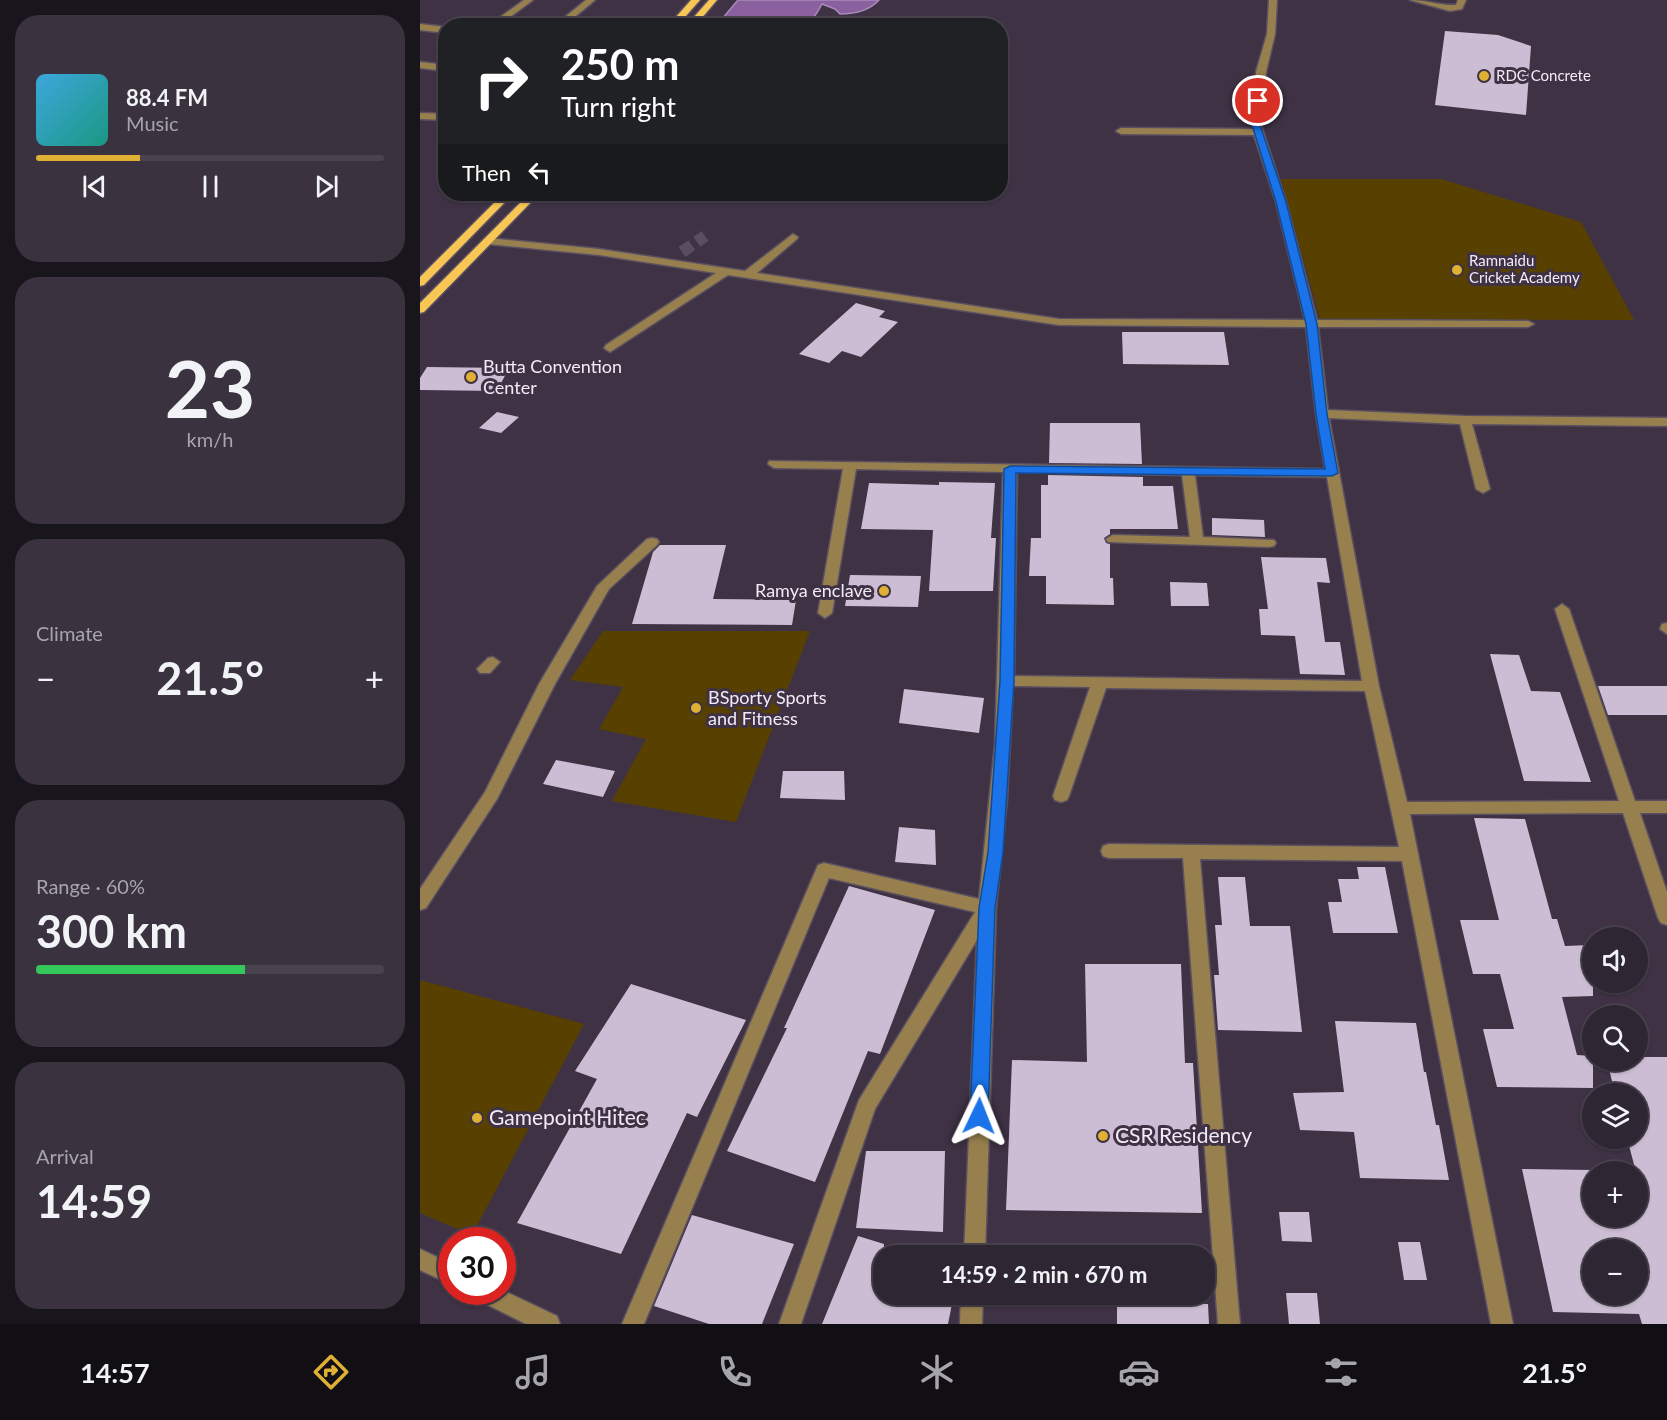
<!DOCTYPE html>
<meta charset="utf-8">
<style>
:root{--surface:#2e2633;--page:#3a323f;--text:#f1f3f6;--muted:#a7a5ac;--line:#49434e;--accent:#e0b034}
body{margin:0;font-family:Lato,sans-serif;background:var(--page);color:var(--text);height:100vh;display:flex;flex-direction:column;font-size:22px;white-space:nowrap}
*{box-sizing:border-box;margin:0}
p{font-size:20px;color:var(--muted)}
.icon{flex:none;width:33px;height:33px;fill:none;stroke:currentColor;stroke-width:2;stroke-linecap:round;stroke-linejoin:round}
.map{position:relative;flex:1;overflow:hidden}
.details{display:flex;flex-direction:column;gap:15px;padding:15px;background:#19151c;width:420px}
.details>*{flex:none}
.top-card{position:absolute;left:18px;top:18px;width:570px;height:183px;border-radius:24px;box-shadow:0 2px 4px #0004,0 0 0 2px var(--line);background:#202124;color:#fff;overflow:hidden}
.buttons{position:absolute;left:1162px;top:927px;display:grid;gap:12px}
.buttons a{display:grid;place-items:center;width:66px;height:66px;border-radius:50%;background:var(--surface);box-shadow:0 2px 4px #0004,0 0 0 2px var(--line);font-size:30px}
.speed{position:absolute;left:18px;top:1227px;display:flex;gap:12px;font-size:30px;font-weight:700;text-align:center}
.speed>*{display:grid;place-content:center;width:78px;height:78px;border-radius:50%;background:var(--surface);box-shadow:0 2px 4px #0004,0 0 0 2px var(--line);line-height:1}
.speed .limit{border:9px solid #d22;background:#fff;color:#111}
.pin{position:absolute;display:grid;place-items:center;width:51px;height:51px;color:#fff;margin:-26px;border:3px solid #fff;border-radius:50%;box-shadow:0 2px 6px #0007}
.me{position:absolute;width:66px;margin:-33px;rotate:2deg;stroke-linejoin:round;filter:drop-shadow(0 0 4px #0008)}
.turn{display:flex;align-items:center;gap:21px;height:126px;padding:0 24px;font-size:27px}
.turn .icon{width:78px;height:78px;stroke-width:2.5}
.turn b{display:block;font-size:42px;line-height:51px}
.then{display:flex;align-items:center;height:57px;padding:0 24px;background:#0003;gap:12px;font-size:22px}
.big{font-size:45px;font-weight:700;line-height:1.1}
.details .card{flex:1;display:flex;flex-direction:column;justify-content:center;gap:9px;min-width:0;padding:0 21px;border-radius:24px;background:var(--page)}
.details .dial{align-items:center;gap:0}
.dial b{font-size:78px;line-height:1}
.song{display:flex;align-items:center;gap:18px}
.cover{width:72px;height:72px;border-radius:9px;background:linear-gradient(135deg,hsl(200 70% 55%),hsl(170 70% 35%))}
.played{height:6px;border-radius:3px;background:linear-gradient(90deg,var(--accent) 30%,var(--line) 30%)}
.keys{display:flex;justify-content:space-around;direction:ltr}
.heat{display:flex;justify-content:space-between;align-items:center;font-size:33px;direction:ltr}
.charge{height:9px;border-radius:4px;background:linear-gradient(90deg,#34c759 60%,var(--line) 0)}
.trip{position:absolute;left:453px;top:1245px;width:342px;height:60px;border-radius:24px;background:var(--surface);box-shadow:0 2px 4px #0004,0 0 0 2px var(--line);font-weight:700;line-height:60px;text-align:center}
.dock{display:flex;height:96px;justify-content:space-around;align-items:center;background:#120f14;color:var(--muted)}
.dock .icon{width:42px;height:42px}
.dock .active{color:var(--accent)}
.dock b{font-size:27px;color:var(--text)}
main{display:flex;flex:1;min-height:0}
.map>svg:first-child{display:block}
.green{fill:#584100}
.water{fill:#8a609f;stroke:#a98ab9;stroke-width:1.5}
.building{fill:#ccbdd4;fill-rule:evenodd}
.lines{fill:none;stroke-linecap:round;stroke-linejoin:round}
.minor-tunnel{stroke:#594e5f;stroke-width:12;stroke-dasharray:12 6;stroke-linecap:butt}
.minor-casing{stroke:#5b5061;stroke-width:3}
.major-casing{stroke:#5b5061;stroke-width:3}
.minor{fill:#97804d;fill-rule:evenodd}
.major{fill:#f7c654;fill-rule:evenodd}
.route{fill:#1a73e8;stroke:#114b97;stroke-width:1.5}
.poi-dot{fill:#e0b034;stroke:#3e3244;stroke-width:2}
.labels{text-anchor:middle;stroke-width:6;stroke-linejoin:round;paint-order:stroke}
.far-poi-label{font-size:15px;fill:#f2ebf7;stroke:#3e3244;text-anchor:start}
.poi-label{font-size:18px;fill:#f2ebf7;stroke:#3e3244;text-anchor:start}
.near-poi-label{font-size:21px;fill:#f2ebf7;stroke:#3e3244;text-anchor:start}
</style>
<main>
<section class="details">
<div class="card">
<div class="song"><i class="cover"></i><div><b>88.4 FM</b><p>Music</p></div></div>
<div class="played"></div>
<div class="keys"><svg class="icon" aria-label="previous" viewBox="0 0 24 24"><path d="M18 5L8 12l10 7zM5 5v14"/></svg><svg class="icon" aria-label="pause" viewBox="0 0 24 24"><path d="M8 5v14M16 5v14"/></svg><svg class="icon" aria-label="next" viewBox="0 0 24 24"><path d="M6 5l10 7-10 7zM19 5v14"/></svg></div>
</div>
<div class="card dial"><b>23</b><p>km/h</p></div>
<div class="card"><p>Climate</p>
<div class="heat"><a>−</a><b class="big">21.5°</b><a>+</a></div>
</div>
<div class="card"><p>Range · 60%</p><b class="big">300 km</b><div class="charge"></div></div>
<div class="card"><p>Arrival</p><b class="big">14:59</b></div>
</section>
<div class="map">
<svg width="1247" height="1324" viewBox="0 0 1247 1324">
<rect width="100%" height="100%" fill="#3e3244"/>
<g class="green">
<polygon points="861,179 1021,179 1161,222 1214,320 900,319"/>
<polygon points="183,631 390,631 316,822 192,801 226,739 179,729 203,687 150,680"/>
<polygon points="0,980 164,1024 52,1235 0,1213"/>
</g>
<path class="water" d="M318,0h141c-10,11 -24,14 -39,14l-5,-5 -13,-5c-4,7 -7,14 -15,18 -17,11 -64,0 -85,-3z"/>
<g class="building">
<polygon points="1025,31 1078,35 1111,46 1106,115 1015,105"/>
<polygon points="436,303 465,311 459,317 478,322 441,357 422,351 409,363 379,354"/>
<polygon points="702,332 804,332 809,365 703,364"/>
<polygon points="7,367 89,368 77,391 0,390 0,378"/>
<polygon points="77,412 99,417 81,433 59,428"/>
<polygon points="630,423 720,423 722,464 629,463"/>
<polygon points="628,475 723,477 723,486 753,486 758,529 690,529 690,534 684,538 686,543 690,544 690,578 693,578 694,605 626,604 626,576 609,576 611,538 621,538 621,485 628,485"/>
<polygon points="519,482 575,483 571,538 576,538 573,591 509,591 513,530 441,529 449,483 519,485"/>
<polygon points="792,518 844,520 845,537 792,535"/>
<polygon points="240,545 306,545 293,599 376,600 372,625 212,624 233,552"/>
<polygon points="841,557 906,558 910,583 897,582 905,642 920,642 925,675 880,674 875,636 841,635 839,609 848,609"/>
<polygon points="430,575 501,576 498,607 425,606"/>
<polygon points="750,582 787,583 789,606 751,606"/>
<polygon points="1070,654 1099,655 1111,691 1140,692 1171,782 1104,781"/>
<polygon points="1178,686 1247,686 1247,715 1188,715"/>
<polygon points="484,689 564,698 559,733 479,723"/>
<polygon points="136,760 195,771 183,797 123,784"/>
<polygon points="363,771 424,771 425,800 360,798"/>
<polygon points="1054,818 1105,819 1132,919 1137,919 1145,946 1169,945 1173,958 1173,996 1142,997 1157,1055 1173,1056 1173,1088 1077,1087 1063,1029 1094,1029 1080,974 1053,974 1040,920 1079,920"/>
<polygon points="479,827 515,830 516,865 475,862"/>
<polygon points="937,867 965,867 978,933 913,933 908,902 922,902 918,879 939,879"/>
<polygon points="798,877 825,877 830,926 870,926 882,1032 798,1030 794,975 799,975 795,925 802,925"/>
<polygon points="429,886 515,910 460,1054 448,1051 395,1182 307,1151 367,1028 364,1028"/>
<polygon points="665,964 761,964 765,1063 773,1063 782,1213 586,1210 592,1060 667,1062"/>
<polygon points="211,984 326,1020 277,1117 267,1113 201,1254 97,1223 177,1079 155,1071"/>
<polygon points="915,1021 996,1023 1004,1072 1006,1072 1016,1125 1019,1125 1029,1180 940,1178 934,1132 880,1130 873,1093 924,1092"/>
<path d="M1218,1057h29v267h-25l-3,-10 -86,-2 -31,-143 71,1v46h45v-44h-2l-9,-34h11v-44h-23l-8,-34h31zM1173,1250h45v44h-45z"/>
<polygon points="446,1151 525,1151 523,1232 436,1228"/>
<polygon points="859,1212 889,1212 892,1242 862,1241"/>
<polygon points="272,1215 374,1244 342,1324 289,1324 234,1306"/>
<polygon points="438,1236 464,1244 464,1294 534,1294 528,1324 402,1324"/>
<polygon points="978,1242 1000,1242 1007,1280 984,1280"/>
<polygon points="866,1293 897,1293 900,1324 869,1324"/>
<polygon points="697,1303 788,1304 789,1324 697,1324"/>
</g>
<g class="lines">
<polyline class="minor-tunnel" points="262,252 285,236"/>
<defs>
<g id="minor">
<polygon points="104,0 113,0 78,26 68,26"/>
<polygon points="166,0 175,0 144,26 134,26"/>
<path d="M849,0h8l-2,34 -9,38 -5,53 25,77 31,118 211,1 6,3 -6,3h-210l10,83 137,6 202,2v8l-195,-2 18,65 -7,4 -7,-4 -16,-65 -131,-6 50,268 28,116 212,-1 -64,-192 7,-5 7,5 66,192h32v12h-27l27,79v33l-6,-2 -3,-5 -35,-105 -213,1 103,510h-22l-89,-463 -202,-2 40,465h-22l-35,-466h-74l-6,-2 -2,-5 2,-5 6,-2 290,3 -34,-156 -259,-3 -37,108 -2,4 -6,2 -6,-2 -2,-4 37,-109 -77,-1 -6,113 -11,109 -11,348h-21l13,-316 -102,169 -74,215h-22l80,-224 116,-188 -146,-34 -185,446h-22l196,-459 6,-2 155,36 16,-155 8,-272 -147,-3 -24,144 -7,5 -7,-5 25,-144 -69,-1 -6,-4 1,-3 556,8 -9,-55 -10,-87 -247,-2 -331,-50 -118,77 -6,-4 2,-3 110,-72 -117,-18 -111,-11 -5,-3 5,-3 111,11 146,22 48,-37 5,3 -1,2 -40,34 302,46 246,1 -29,-118 -22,-67 -133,-1 -5,-3 5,-3 132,1 3,-57 11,-38zM597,472l165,3 8,62 -77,-2 -7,4 2,3 161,5 5,-1 2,-3 -2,-3 -71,-3 -8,-62 132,2 35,204 -348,-5z"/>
<path d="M990,0c15,0 31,6 46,5l2,-5h8l-4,9 -12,2z"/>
<polygon points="0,24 26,27 26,33 0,30"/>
<polygon points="0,62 26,65 26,71 0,68"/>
<polygon points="0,113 26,114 26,120 0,119"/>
<polygon points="232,538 237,539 239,542 237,545 189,589 135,684 77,799 6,908 0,910 0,889 65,792 119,684 177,586 227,539"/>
<polygon points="1247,623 1247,634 1240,629 1242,624"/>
<polygon points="73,657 80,662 70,673 60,673 57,669 68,658"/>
<polygon points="0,1249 32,1264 32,1285 0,1270"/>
<polygon points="82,1290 137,1316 140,1324 106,1324 56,1299 53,1292"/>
<polygon points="541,1294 563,1294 562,1324 540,1324"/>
</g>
<g id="major">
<polygon points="271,0 280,0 257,26 248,26"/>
<polygon points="289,0 297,0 275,26 266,26"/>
<polygon points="83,194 93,194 4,285 0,286 0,277"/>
<polygon points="109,194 119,194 4,312 0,313 0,303"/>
</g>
</defs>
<use href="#minor" class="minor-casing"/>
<use href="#major" class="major-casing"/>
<use href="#minor" class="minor"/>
<use href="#major" class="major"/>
</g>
<polygon class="route" points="835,99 843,101 840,125 866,202 897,324 907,414 918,473 912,476 596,473 594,681 583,852 575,908 568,1116 566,1122 559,1124 553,1122 550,1116 559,908 568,852 580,681 584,469 590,466 905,469 896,414 886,324 856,202 832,125"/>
<g class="poi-dot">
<circle cx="1064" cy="76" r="6"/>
<circle cx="1037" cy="270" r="6"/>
<circle cx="51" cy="377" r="6"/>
<circle cx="464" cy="591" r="6"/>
<circle cx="276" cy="708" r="6"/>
<circle cx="57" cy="1118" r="6"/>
<circle cx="683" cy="1136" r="6"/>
</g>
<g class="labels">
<g class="far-poi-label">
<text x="1076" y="81">RDC Concrete</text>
<text x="1049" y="266">Ramnaidu<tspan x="1049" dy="17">Cricket Academy</tspan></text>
</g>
<g class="poi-label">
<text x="63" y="373">Butta Convention<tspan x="63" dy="21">Center</tspan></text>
<text x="452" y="597" text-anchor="end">Ramya enclave</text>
<text x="288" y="704">BSporty Sports<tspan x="288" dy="21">and Fitness</tspan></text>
</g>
<g class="near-poi-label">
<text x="69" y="1125">Gamepoint Hitec</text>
<text x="695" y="1143">CSR Residency</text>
</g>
</g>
</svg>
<div class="buttons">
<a><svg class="icon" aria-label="sound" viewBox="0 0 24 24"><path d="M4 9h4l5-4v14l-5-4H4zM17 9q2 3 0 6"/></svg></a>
<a><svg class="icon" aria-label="search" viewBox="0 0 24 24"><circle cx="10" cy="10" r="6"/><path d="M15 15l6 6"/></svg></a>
<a><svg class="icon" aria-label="layers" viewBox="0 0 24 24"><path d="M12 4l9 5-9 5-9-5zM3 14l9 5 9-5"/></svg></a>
<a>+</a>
<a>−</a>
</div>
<div class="speed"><div class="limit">30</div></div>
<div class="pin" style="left:838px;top:101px;background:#d93025"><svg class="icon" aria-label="arrive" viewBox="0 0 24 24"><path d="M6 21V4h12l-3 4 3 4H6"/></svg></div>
<svg class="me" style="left:559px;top:1116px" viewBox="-20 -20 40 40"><path d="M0-17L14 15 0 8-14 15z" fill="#1a73e8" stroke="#fff" stroke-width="4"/></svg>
<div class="trip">14:59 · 2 min · 670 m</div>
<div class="top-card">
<div class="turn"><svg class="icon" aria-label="right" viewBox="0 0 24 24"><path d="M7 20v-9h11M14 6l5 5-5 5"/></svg><div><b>250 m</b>Turn right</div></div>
<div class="then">Then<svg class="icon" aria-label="left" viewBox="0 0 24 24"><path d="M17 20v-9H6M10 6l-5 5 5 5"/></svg></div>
</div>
</div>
</main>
<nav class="dock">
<b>14:57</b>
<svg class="icon active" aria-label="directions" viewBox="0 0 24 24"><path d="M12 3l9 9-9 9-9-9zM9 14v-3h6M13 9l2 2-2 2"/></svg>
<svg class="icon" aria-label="music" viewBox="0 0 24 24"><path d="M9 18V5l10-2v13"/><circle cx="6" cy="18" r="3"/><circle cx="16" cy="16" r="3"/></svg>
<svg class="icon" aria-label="phone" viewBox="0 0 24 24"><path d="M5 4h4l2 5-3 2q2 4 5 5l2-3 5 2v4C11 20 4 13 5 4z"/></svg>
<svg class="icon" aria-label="climate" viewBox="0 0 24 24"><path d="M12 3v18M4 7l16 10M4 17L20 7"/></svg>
<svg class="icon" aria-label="car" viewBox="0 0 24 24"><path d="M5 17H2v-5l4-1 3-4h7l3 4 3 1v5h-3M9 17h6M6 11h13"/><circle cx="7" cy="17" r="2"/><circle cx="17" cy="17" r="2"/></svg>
<svg class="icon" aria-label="filters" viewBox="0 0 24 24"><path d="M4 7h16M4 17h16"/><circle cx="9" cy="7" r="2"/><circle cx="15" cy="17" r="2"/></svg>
<b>21.5°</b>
</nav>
